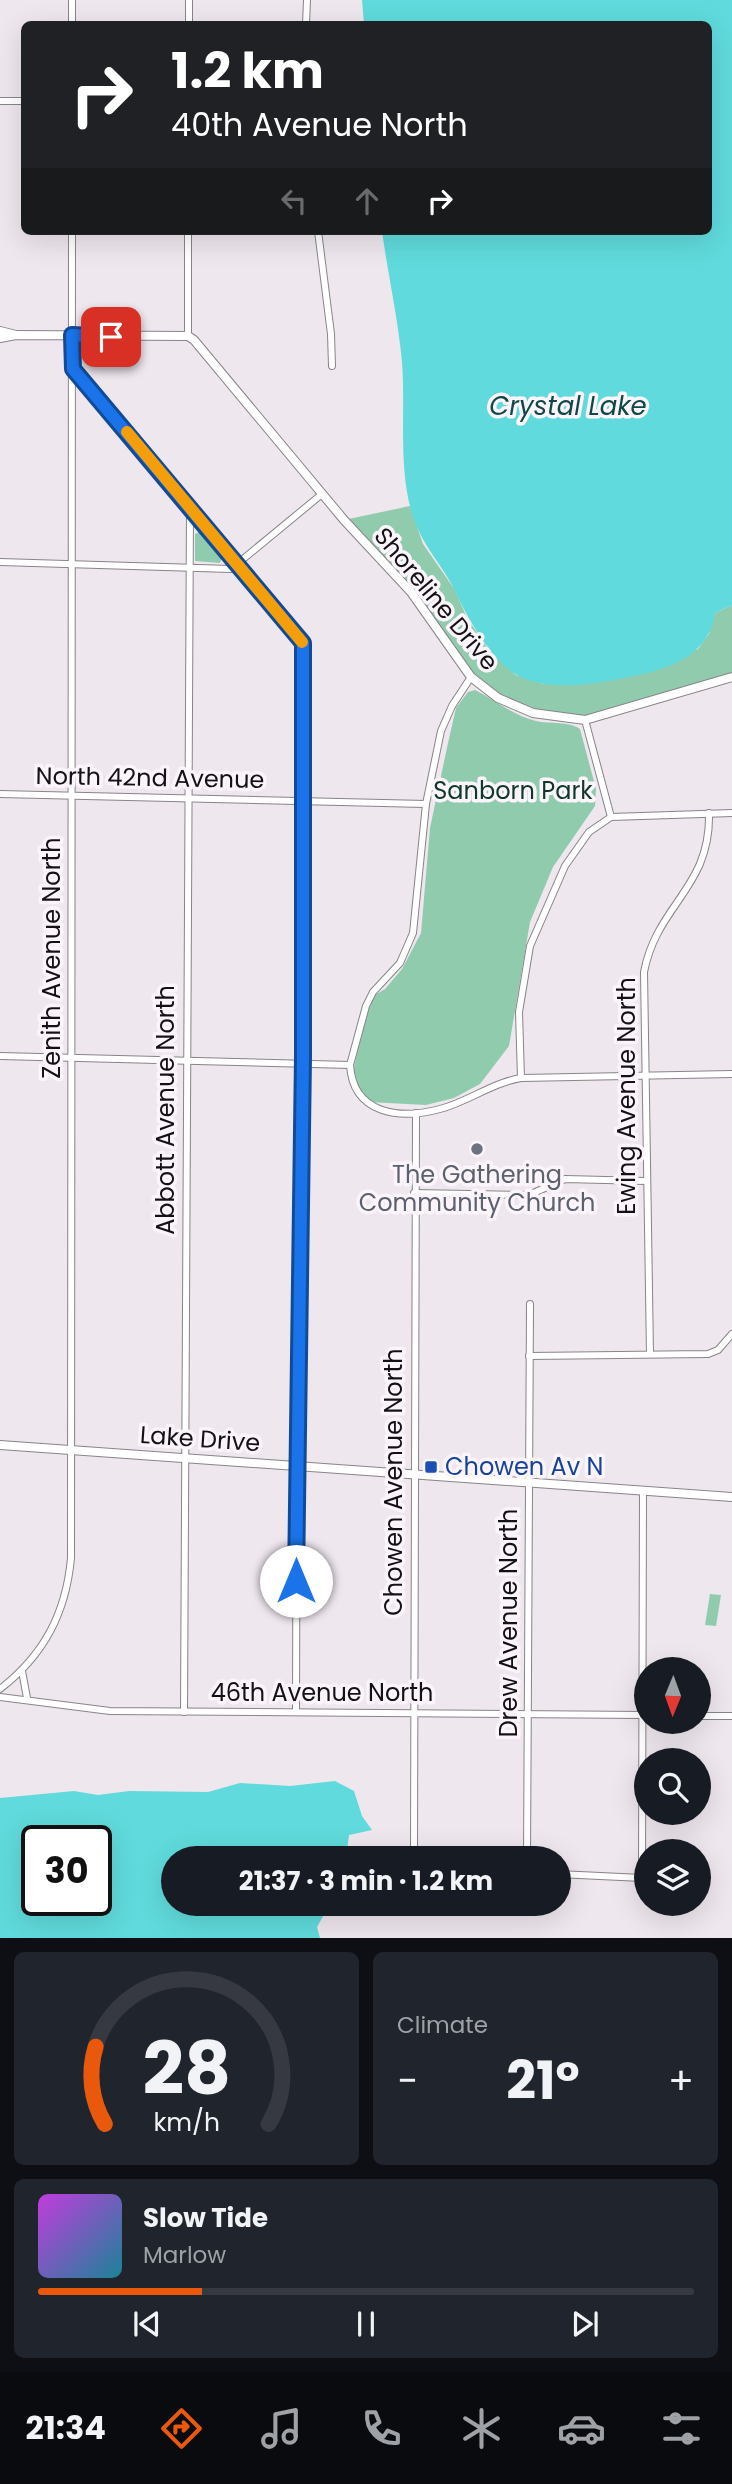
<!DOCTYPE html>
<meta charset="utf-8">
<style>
:root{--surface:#171b24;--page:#20242c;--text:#f1f3f6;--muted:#9ea1a6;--line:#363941;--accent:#ea580c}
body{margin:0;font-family:Poppins,sans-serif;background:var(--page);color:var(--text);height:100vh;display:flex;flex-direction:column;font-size:26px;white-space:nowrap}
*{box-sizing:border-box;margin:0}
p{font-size:23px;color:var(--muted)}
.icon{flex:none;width:38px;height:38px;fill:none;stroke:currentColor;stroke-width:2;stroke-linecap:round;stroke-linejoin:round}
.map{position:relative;height:1938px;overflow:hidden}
.sheet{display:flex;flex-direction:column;gap:14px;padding:14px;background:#0d0f14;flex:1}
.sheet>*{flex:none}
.hud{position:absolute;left:21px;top:21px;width:691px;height:214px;border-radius:10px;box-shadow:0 7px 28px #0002;background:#202124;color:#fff;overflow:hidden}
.needle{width:46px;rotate:181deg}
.tools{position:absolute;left:634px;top:1657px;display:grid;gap:14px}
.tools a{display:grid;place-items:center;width:77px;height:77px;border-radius:50%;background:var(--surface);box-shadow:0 7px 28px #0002;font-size:35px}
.speed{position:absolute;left:21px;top:1825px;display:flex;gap:14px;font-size:35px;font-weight:700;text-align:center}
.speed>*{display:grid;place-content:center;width:91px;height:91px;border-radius:50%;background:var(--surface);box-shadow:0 7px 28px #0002;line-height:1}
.speed .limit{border:4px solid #111;border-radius:10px;background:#fff;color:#111}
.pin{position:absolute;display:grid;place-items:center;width:60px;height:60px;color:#fff;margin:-30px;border-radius:14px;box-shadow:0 4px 10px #0006}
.me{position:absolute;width:77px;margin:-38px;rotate:0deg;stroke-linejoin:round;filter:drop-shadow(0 0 5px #0008)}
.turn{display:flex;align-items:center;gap:24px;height:147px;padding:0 35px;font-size:32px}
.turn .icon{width:91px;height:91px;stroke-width:2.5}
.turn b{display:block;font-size:49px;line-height:60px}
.lanes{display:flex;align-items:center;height:66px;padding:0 35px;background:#0003;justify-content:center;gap:35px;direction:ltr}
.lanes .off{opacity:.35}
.big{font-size:52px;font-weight:700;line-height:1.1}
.sheet .widget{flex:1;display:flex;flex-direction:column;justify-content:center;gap:10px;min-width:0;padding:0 24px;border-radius:10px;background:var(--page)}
.sheet .dial{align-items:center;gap:0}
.dial svg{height:182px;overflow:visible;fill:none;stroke:var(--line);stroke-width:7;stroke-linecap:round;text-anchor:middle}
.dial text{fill:var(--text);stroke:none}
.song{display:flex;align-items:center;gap:21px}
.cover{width:84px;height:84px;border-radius:10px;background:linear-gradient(135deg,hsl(290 70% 55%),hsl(190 70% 35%))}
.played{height:7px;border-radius:4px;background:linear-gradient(90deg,var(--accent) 25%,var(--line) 25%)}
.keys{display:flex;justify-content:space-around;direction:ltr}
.heat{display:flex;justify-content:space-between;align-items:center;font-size:38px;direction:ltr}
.sheet .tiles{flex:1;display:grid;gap:14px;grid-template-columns:1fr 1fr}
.widget:last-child{grid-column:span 2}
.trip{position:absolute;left:161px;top:1846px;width:410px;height:70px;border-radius:35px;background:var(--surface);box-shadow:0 7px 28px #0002;font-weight:700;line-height:70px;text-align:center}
.menu{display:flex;height:112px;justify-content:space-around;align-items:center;background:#090b0e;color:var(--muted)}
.menu .icon{width:49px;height:49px}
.menu .active{color:var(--accent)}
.menu b{font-size:32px;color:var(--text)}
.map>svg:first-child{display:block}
.green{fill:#91cbae}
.water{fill:#60dadc;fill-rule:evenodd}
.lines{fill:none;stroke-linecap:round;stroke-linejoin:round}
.minor-casing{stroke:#898489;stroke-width:8}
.tertiary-casing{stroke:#898489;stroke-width:10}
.minor{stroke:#fff;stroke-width:6}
.tertiary{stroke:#fff;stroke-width:8}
.route-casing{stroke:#114b97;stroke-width:18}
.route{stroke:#1a73e8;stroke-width:12}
.slow{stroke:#f59e0b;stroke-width:12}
.worship-dot{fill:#6b7280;stroke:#fbf5fb;stroke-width:2.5}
.transit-dot{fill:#1a4fb4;stroke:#fbf5fb;stroke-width:2.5}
.labels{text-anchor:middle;stroke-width:7;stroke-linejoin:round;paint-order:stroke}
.street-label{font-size:24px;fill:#131114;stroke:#fbf5fb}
.park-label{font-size:24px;fill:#0e3827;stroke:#fbf5fb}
.worship-label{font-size:24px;fill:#5b616d;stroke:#fbf5fb}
.transit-label{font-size:24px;fill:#164399;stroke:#fbf5fb;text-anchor:start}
.water-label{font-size:26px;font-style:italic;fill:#104849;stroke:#fbf5fb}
</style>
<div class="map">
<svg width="732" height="1938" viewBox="0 0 732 1938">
<rect width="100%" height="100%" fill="#eee7ee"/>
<g class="green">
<polygon points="410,506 423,544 455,590 467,618 489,650 516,675 544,684 573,684 633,676 698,649 709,634 715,613 732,605 732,677 585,720 515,708 471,677 411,592 344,520"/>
<polygon points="201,531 222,556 220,563 195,561 195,534"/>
<path d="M475,690c21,10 37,25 61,31 13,3 33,0 44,8l16,60 -1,17 -42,61 -23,55 -21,124 -29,38 -26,14 -28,7 -58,-3 -14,-20 -1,-10 12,-55 10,-22 10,-6 17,-20 19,-36 9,-105 18,-85 8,-35 12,-16z"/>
<polygon points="710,1594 721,1595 716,1626 705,1625"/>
</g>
<g class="water">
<path d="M362,0h370v605l-17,8c-5,42 -46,56 -81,63 -35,7 -81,17 -115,0 -26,-13 -51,-57 -63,-83 -12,-26 -32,-45 -42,-73 -17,-50 -8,-106 -12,-158 -4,-44 -14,-87 -20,-131h327v-207h-345z"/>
<path d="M335,1781l19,10 8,25 10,14 -23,5 -3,23h-173v46h157l-13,23 3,11h-320v-140l74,-7 24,4 31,-4 79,1 32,-9 50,3zM37,1841h59v59h-59z"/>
</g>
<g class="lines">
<defs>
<g id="minor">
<polyline points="189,0 189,24"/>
<polyline points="72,24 72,0"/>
<polyline points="306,24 307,0"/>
<polyline points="0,101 24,101"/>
<polyline points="318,231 331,334 332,366"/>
<polyline points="188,336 188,231"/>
<polyline points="73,369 303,643 303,1052 297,1324 296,1712"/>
<polyline points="0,562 231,569 322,494"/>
<polyline points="0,794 426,804"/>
<polyline points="611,817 732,813"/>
<path d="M0,1056l350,9c3,49 49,55 90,44 28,-7 51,-26 81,-31l211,-4"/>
<polyline points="350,1065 366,1006 373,992 400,963 413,933 426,804 441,731 452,706 471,677"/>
<polyline points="521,1078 519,1012 530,946 565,866 589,832 611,817 585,720"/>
<polyline points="416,1113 414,1850 439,1858"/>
<polyline points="414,1193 529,1195 565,1179 646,1181"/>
<path d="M650,1354l-6,-382c13,-68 67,-84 65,-159"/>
<polyline points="529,1356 708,1354 718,1350 732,1334"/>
<polyline points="22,1671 27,1698"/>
<path d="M0,1689c44,-34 66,-76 71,-131l1,-1327"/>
<polyline points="0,1697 110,1711 646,1715"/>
<polyline points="184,1712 190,508"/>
<polyline points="698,1716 732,1716"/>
<polyline points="527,1858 530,1304"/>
<polyline points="558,1874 642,1878 643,1490"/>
</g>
<g id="tertiary">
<polyline points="0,331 16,335"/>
<polyline points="0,338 16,335 188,336 194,340 344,520 411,592 471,677 498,698 533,713 585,720 732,677"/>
<polyline points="0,1445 732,1497"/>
</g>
</defs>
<use href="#minor" class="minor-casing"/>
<use href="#tertiary" class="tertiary-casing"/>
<use href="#minor" class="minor"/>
<use href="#tertiary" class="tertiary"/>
</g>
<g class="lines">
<defs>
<polyline id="route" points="111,337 72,335 73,369 303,643 303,1056 296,1581"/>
</defs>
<use href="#route" class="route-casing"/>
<use href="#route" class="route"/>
<polyline class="slow" points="127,432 302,642"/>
</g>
<circle class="worship-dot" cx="477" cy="1149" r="7"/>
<rect class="transit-dot" x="424" y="1460" width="14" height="14" rx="3.5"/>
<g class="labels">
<g class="street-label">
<text transform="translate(436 599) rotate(50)" y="8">Shoreline Drive</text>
<text transform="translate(150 778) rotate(1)" y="8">North 42nd Avenue</text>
<text transform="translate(52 958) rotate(-90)" y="8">Zenith Avenue North</text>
<text transform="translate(627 1096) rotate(-90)" y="8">Ewing Avenue North</text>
<text transform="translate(166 1110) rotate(-90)" y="8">Abbott Avenue North</text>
<text transform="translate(200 1439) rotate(4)" y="8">Lake Drive</text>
<text transform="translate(394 1482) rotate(-90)" y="8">Chowen Avenue North</text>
<text transform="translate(509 1623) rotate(-90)" y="8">Drew Avenue North</text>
<text x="322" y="1701">46th Avenue North</text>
</g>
<g class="park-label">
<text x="513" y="799">Sanborn Park</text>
</g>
<g class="worship-label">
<text x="477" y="1183">The Gathering<tspan x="477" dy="28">Community Church</tspan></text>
</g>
<g class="transit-label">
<text x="445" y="1475">Chowen Av N</text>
</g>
<g class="water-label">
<text x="568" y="415">Crystal Lake</text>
</g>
</g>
</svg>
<div class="tools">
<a><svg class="needle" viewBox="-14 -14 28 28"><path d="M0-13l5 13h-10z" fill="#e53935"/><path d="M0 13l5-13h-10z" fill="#9ea1a6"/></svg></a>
<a><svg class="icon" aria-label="search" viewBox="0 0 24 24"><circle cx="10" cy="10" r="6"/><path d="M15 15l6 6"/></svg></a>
<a><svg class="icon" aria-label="layers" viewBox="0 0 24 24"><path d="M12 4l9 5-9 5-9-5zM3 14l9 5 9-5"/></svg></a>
</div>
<div class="speed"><div class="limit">30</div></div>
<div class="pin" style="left:111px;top:337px;background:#d93025"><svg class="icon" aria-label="arrive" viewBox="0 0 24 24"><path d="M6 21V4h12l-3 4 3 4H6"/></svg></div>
<svg class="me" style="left:296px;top:1581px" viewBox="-20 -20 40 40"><circle r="19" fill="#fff"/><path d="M0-13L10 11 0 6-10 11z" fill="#1a73e8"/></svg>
<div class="trip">21:37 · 3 min · 1.2 km</div>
<div class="hud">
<div class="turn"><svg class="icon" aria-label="right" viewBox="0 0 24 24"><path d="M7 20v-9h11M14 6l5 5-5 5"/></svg><div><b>1.2 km</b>40th Avenue North</div></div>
<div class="lanes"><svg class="icon off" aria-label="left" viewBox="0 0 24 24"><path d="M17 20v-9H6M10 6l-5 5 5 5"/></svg><svg class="icon off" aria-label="ahead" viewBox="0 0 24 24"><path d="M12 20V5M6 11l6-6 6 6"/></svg><svg class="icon" aria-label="right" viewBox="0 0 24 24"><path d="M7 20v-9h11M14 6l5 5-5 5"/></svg></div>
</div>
</div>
<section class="sheet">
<div class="tiles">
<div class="widget dial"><svg viewBox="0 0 100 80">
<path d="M14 69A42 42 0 1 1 86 69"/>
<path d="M14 69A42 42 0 0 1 10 35" stroke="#ea580c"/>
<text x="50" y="56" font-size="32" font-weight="700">28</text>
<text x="50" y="72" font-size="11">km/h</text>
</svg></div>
<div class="widget"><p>Climate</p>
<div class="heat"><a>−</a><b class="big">21°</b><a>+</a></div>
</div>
<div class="widget">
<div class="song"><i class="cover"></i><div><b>Slow Tide</b><p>Marlow</p></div></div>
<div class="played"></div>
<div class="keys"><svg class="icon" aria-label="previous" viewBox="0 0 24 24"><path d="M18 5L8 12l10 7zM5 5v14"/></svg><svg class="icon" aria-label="pause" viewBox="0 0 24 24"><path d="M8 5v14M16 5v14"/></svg><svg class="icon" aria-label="next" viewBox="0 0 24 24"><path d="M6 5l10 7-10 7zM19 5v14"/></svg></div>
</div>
</div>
</section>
<nav class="menu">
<b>21:34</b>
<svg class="icon active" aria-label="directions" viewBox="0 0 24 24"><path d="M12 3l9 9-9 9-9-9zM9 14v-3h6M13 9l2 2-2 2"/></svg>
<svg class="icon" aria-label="music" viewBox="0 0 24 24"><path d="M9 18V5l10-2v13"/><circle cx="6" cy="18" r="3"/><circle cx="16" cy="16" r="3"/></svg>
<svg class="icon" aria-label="phone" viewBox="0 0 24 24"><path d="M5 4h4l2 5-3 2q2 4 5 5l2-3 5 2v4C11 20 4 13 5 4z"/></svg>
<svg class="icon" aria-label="climate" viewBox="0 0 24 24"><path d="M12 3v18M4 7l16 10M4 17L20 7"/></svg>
<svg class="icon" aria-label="car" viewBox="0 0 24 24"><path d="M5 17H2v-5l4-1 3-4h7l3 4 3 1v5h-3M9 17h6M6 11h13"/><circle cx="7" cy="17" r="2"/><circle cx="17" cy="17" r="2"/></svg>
<svg class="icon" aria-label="filters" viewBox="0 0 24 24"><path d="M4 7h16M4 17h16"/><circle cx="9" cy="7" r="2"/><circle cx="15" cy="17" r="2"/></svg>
</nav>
